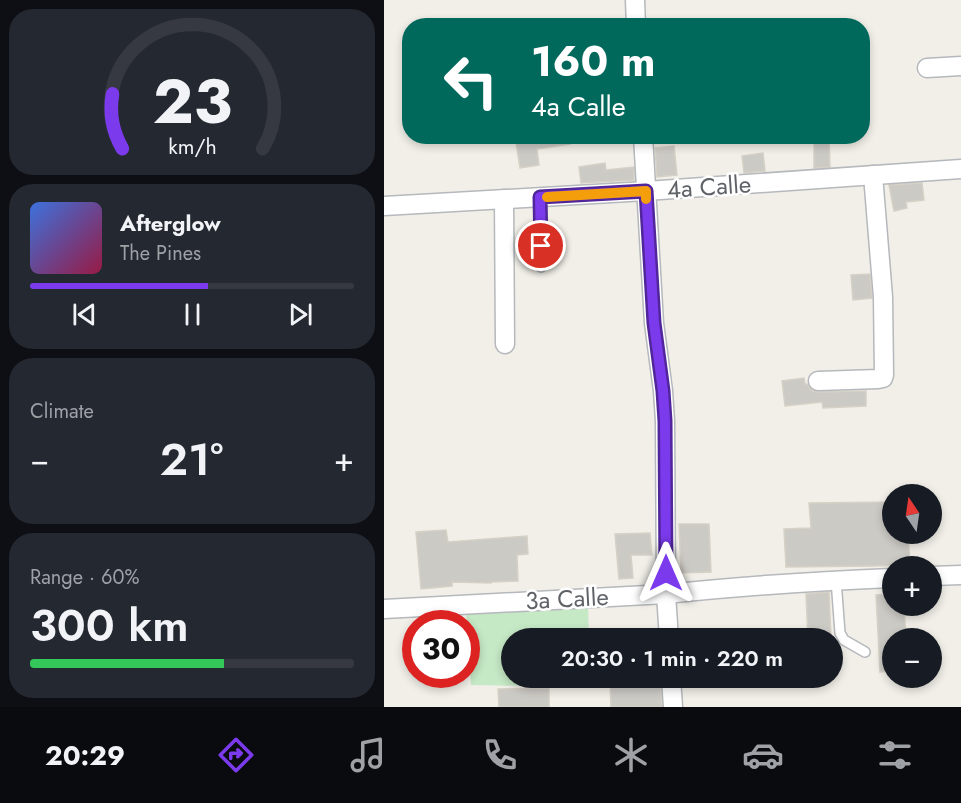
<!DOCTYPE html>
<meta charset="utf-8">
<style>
:root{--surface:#171b24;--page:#242831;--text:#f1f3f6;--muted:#9ea1a6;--line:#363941;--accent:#7c3aed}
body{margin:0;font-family:Jost,sans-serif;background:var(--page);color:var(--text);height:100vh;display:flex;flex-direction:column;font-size:22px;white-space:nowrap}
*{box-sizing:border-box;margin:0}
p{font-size:20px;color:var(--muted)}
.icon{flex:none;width:33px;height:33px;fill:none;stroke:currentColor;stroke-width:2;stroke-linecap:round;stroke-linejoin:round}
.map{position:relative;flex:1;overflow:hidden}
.sheet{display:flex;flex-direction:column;gap:9px;padding:9px;background:#0d0f14;width:384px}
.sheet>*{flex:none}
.top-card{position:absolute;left:18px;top:18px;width:468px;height:126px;border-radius:24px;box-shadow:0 3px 9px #0003;background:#00695c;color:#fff;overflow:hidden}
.needle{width:39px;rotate:347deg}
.tools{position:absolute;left:498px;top:484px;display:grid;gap:12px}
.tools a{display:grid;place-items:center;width:60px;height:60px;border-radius:50%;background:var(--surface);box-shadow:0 3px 9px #0003;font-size:30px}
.speed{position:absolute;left:18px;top:610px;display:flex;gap:12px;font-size:30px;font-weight:700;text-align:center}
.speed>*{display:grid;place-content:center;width:78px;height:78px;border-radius:50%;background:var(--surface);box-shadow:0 3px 9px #0003;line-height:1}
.speed .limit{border:9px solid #d22;background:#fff;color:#111}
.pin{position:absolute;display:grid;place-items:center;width:51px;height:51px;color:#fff;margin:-26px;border:3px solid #fff;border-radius:50%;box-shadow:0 2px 6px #0007}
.me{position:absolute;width:66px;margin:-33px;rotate:0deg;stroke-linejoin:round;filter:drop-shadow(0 0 4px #0008)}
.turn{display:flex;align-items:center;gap:21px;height:126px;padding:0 30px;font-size:27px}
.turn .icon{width:78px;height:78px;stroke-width:2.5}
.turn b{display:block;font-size:42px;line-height:51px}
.big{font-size:45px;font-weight:600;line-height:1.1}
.sheet .tile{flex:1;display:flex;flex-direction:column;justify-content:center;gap:9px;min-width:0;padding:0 21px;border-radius:24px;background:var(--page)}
.sheet .dial{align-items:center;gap:0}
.dial svg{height:156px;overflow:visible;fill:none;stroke:var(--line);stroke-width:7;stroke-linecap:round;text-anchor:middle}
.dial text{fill:var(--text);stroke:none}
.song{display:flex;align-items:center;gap:18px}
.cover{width:72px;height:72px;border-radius:9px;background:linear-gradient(135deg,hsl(220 70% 55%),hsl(340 70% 35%))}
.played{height:6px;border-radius:3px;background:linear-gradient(90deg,var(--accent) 55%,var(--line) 55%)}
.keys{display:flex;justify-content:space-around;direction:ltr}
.heat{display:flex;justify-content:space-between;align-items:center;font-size:33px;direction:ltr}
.charge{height:9px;border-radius:4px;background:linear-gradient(90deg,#34c759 60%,var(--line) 0)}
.trip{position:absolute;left:117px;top:628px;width:342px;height:60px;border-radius:30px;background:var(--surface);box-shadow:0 3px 9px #0003;font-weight:600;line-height:60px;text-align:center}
.tabs{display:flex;height:96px;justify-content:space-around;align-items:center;background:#090b0e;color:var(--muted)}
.tabs .icon{width:42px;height:42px}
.tabs .active{color:var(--accent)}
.tabs b{font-size:27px;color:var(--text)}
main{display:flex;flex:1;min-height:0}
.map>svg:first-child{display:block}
.green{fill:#c5e8c5}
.building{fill:#cccac5;stroke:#d6d1c6;stroke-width:1.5}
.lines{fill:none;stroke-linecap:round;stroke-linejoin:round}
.lane-casing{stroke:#b5b8bc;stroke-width:12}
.street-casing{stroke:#b5b8bc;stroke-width:21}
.lane{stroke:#fff;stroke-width:9}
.street{stroke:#fff;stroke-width:18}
.route-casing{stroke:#51269a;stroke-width:15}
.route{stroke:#7c3aed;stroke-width:10}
.slow{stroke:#f59e0b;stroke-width:10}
.labels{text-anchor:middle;stroke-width:5;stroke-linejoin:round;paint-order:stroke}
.street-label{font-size:24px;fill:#5f6368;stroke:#fff}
</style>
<main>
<section class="sheet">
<div class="tile dial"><svg viewBox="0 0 100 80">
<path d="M14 69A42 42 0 1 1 86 69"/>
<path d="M14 69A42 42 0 0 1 9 41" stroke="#7c3aed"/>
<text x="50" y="56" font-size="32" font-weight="700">23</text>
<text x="50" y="72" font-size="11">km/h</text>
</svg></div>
<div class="tile">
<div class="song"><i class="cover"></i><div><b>Afterglow</b><p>The Pines</p></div></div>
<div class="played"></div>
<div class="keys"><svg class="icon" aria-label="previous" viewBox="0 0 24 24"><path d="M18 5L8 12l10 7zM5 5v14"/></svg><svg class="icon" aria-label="pause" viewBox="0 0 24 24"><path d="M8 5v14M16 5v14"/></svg><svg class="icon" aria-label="next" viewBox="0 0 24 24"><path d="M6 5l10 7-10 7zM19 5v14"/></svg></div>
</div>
<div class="tile"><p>Climate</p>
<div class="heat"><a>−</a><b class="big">21°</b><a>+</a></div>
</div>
<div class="tile"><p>Range · 60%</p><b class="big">300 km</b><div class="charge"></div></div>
</section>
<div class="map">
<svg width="577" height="707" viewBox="0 0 577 707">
<rect width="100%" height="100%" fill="#f1efe8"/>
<polygon class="green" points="204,604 205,639 128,639 128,678 206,678 206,687 87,685 82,611"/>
<g class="building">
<polygon points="131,136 185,136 186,144 153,149 155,165 136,168"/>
<polygon points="430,137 445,137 446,167 430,168"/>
<polygon points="290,146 293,175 273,177 271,148"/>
<polygon points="379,153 381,171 360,173 358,156"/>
<polygon points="221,163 222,170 250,167 250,180 197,183 195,167"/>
<polygon points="538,183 540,200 522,202 523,208 510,211 505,185"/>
<polygon points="486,274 488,298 469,300 467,275"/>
<polygon points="420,378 421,384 423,384 428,391 434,392 482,391 482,406 439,408 438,402 401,406 398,381"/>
<polygon points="508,502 508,534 524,534 526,565 490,566 402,567 400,529 427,528 425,503"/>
<polygon points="295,524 325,524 327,572 297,573"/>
<polygon points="62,530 64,542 143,536 144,554 133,555 134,581 107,582 107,583 68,582 68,586 37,589 32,532"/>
<polygon points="266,533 268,555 247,555 249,578 235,579 231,534"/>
<polygon points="445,592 447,639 424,639 422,594"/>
<polygon points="508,594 508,606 520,606 522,639 508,639 508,671 496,672 492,595"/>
<polygon points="226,678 276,678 278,707 227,707"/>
<polygon points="165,688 165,707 115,707 114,689"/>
</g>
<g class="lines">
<defs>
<g id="lane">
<polyline points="156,197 157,267"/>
<polyline points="452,580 456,633 460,640 481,652"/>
</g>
<g id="street">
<polyline points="251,0 252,26"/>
<polyline points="543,68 577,66"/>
<polyline points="259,136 270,323 279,391 281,421 282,594 285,639"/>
<polyline points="120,199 121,344"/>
<polyline points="0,206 262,191 577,169"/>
<polyline points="434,381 494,379 499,378 500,375 499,297 489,175"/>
<polyline points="548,576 577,575"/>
<path d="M0,609l282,-15c75,-8 151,-13 226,-16"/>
<polyline points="287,678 289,707"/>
</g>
</defs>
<use href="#lane" class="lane-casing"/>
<use href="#street" class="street-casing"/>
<use href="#lane" class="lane"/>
<use href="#street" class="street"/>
</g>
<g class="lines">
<defs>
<polyline id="route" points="157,246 156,197 262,191 270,323 279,391 281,421 282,573"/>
</defs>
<use href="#route" class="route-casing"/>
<use href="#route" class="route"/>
<polyline class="slow" points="163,197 262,191 262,199"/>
</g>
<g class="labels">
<g class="street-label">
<text transform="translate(325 187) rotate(-4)" y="8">4a Calle</text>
<text transform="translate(183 599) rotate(-3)" y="8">3a Calle</text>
</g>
</g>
</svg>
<div class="tools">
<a><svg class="needle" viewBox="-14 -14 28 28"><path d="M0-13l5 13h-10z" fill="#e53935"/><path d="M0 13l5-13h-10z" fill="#9ea1a6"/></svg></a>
<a>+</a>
<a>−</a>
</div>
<div class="speed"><div class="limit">30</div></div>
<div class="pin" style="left:157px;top:246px;background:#d93025"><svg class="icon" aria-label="arrive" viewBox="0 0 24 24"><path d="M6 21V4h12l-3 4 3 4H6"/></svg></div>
<svg class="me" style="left:282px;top:573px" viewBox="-20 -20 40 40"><path d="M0-17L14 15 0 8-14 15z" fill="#7c3aed" stroke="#fff" stroke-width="4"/></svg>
<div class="trip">20:30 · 1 min · 220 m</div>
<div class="top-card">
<div class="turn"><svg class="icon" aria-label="left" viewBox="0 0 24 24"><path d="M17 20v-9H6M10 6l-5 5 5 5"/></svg><div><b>160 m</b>4a Calle</div></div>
</div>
</div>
</main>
<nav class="tabs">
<b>20:29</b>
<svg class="icon active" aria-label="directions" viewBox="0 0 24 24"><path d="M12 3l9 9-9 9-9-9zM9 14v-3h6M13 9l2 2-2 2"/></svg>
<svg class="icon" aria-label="music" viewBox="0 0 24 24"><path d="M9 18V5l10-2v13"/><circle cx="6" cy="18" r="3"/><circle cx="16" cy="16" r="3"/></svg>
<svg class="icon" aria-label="phone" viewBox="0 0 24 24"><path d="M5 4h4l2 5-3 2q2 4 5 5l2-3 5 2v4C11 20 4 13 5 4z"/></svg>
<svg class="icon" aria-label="climate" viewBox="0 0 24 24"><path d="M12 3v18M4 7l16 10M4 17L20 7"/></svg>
<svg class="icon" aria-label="car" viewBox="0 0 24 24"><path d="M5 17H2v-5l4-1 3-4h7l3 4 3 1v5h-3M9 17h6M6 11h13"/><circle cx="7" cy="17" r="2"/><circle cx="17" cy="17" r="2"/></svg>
<svg class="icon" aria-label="filters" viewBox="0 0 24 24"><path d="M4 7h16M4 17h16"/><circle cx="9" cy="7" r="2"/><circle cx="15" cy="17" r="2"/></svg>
</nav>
